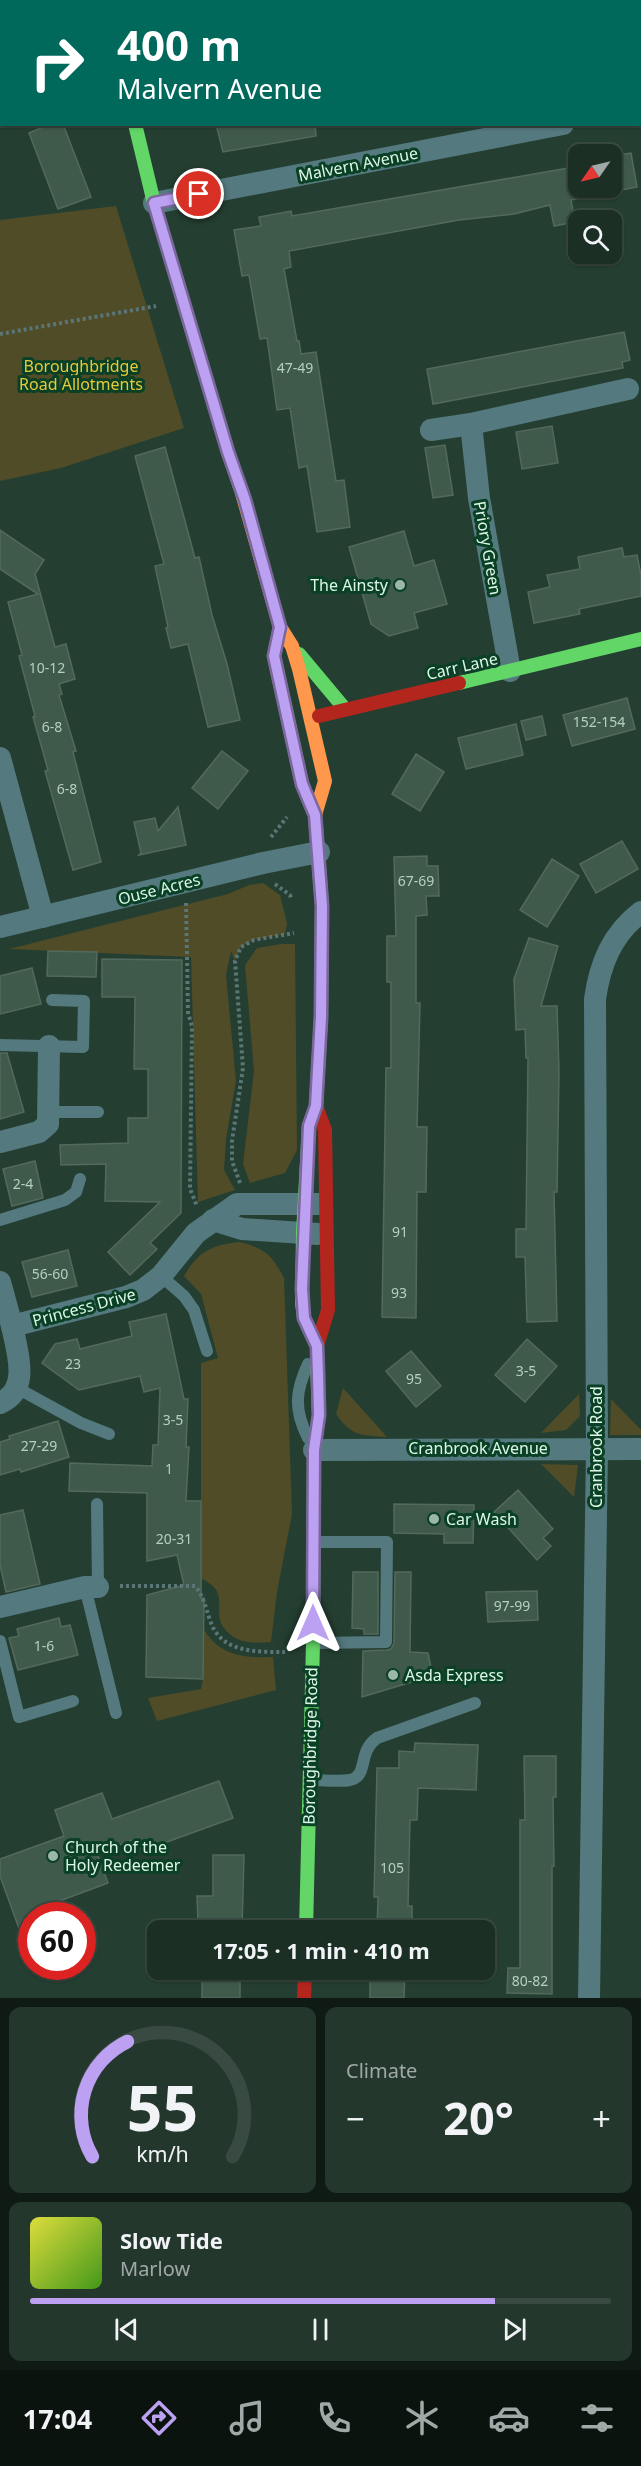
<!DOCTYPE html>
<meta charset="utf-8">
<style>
:root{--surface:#1b2f25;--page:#24372d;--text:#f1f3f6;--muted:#a0a9a7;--line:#394a42;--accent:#bca0f2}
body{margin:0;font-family:"Noto Sans",sans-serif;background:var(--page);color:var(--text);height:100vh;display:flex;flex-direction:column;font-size:22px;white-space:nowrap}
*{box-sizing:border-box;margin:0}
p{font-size:20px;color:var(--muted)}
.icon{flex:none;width:33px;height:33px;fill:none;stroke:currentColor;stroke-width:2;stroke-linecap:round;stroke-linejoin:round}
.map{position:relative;height:1998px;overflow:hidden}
.side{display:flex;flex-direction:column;gap:9px;padding:9px;background:#0f1a14;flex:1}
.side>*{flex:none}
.top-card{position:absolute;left:0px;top:0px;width:642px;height:126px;box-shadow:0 2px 4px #0004,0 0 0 2px var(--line);background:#00695c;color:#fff;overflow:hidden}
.needle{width:39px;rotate:236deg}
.controls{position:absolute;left:568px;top:144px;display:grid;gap:12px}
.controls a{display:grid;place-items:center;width:54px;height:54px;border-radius:12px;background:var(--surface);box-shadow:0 2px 4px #0004,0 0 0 2px var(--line);font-size:30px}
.speed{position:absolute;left:18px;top:1902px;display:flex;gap:12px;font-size:30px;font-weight:700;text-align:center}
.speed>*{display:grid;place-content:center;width:78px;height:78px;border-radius:50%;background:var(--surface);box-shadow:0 2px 4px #0004,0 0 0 2px var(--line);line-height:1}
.speed .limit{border:9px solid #d22;background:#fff;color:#111}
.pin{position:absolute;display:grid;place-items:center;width:51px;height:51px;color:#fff;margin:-26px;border:3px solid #fff;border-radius:50%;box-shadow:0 2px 6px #0007}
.me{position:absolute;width:66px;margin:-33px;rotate:0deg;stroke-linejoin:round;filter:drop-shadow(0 0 4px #0008)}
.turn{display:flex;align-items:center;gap:21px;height:126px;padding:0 18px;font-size:27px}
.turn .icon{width:78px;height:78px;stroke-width:2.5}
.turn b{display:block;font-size:42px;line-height:51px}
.big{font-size:45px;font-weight:700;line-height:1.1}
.side .card{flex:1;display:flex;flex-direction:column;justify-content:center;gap:9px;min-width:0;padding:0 21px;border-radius:12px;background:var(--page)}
.side .dial{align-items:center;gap:0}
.dial svg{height:156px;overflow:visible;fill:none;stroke:var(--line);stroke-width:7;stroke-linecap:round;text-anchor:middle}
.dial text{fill:var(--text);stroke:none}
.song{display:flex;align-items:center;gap:18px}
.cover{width:72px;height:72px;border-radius:9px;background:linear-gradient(135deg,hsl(60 70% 55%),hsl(100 70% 35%))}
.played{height:6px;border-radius:3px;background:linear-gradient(90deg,var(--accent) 80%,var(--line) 80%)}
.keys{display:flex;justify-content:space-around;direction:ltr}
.heat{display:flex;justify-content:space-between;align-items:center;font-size:33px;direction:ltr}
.side .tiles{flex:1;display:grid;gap:9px;grid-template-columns:1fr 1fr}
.card:last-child{grid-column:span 2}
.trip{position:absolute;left:147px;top:1920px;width:348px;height:60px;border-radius:12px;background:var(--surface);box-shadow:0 2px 4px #0004,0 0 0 2px var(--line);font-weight:700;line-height:60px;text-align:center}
.tab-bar{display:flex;height:96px;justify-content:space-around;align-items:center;background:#0b130f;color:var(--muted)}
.tab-bar .icon{width:42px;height:42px}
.tab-bar .selected{color:var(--accent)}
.tab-bar b{font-size:27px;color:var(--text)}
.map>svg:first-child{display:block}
.green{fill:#504c27}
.building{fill:#3f5a4b;stroke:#53695c;stroke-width:1.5}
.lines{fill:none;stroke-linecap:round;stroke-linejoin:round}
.path{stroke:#5a7676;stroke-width:4;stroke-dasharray:3 3;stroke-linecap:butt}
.lane{stroke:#54797e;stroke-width:12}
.street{stroke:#54797e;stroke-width:22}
.fast{stroke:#63d668;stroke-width:14}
.slow{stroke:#ff974d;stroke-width:14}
.jam{stroke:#b3261e;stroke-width:14}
.route-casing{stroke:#7a689d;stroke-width:15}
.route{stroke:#bca0f2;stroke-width:10}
.poi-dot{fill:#9cb7a7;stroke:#0a4025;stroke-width:2}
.labels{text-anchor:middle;stroke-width:6;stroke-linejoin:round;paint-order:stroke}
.number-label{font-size:14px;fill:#b6d0bf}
.street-label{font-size:16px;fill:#ddf7e6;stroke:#0a4025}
.park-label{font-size:16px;fill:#e7c939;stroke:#0a4025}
.poi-label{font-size:16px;fill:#ddf7e6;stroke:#0a4025;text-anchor:start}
</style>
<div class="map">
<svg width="641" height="1998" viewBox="0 0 641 1998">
<rect width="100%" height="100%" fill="#243f31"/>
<g class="green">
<polygon points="116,206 184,428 61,468 0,481 0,220"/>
<polygon points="263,883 280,895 287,923 285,934 254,940 241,947 235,961 231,951 226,975 236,1081 226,1139 224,1170 235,1190 198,1202 191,957 9,949 228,894 249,885"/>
<polygon points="281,944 295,944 297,1150 285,1173 250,1183 243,1164 254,1071 245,965 257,948"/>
<path d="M240,1242c26,7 32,13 44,36l8,236 -15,78 -6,50c-19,2 -40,1 -50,-19 -4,-9 0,-20 -3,-29 -2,-8 -11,-12 -17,-16v-215l17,-5 -17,-64 -17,-18c15,-25 27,-31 56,-34z"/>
<path d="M343,1388l44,49c-26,-2 -35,0 -51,-23z"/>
<polygon points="579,1394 580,1416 566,1430 541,1433"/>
<polygon points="611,1399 641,1430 641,1435 610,1435"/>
<polygon points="541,1464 578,1465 574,1497"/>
<path d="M202,1626c16,30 41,32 71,31l3,33 -119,31 -9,-23 53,-9 2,-10z"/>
</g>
<g class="building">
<polygon points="50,124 63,124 91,197 58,209 29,133"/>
<polygon points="216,124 315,124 316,136 223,152"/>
<polygon points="631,153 637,187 571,200 575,222 554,226 550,205 514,214 459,220 289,251 291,267 284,269 297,341 299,341 301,354 316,352 336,481 344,480 350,527 317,532 307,466 299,468 290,408 277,410 267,338 260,339 249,275 242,276 234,230 261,226 259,217 291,211 292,216 574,167 574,164 579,163 579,188 612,188 612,156"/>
<polygon points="624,332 630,360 622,362 623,368 433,404 427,369"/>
<polygon points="552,426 558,463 522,469 516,432"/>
<polygon points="445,445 453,495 433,498 425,448"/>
<polygon points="165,447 195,558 199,557 212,615 227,664 240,720 208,727 188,644 171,648 166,628 168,627 155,566 164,564 135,456"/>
<polygon points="0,530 44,560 35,574 55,647 66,644 75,679 59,684 62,694 59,695 76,751 73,752 101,862 73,870 45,771 48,770 33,717 35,716 19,656 22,655 8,602 38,594 0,569"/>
<polygon points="404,531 414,566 434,560 447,604 414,613 418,628 389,636 371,624 349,547"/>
<polygon points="622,548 624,557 637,555 641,575 641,596 579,609 580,614 534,623 528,592 550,587 547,575 580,569 578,557"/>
<polygon points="627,698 635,729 572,746 563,715"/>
<polygon points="542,716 546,735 526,740 521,721"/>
<polygon points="516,724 523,755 466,769 458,738"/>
<polygon points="222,751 248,771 218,809 192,788"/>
<polygon points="416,754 444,772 420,811 392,794"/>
<polygon points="178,807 186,845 139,855 141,853 134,822 155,818 158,831"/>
<polygon points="622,841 638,869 596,893 580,864"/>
<polygon points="427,856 427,866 438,866 439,896 426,896 427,915 416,916 416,1003 420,1003 417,1127 427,1127 426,1192 417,1192 416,1318 382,1317 386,1068 391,1068 391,982 387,982 387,936 396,936 394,857"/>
<polygon points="552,859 579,876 547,927 520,910"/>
<polygon points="529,938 558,946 541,1006 557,1006 559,1073 557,1192 554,1192 557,1321 527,1322 525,1257 516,1257 516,1229 526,1229 528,1058 526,1058 525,1029 516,1030 514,979"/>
<polygon points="48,951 97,952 96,977 47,976"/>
<polygon points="102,959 182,960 181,1213 150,1243 157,1249 130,1275 108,1252 160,1202 105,1201 106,1164 61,1165 60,1145 128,1143 128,1118 148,1118 148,1069 134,1069 135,997 102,997"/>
<polygon points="32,968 41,1004 0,1014 0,976"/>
<polygon points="0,1053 7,1053 24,1112 0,1119"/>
<polygon points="35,1161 43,1198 12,1206 3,1169"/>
<polygon points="68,1250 77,1286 32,1297 22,1262"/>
<polygon points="166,1314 184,1399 188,1399 186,1447 189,1447 186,1501 201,1501 201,1598 204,1598 203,1679 146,1677 147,1595 184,1585 177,1555 147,1561 147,1493 69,1491 70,1463 152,1466 153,1445 158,1445 160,1388 144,1392 140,1376 79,1390 42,1363 55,1344 77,1339 80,1349 132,1336 129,1322"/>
<polygon points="527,1339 557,1366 525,1402 495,1375"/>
<polygon points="411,1351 441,1386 416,1407 386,1371"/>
<polygon points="58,1421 69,1457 21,1472 20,1469 0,1475 0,1442 10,1439 9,1436"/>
<polygon points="518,1490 553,1529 543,1538 551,1546 537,1560 494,1512"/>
<polygon points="394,1504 474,1505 473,1543 444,1543 444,1534 394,1533"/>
<polygon points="23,1510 40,1584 6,1592 0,1565 0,1515"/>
<polygon points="353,1572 378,1572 378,1634 364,1634 364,1629 352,1628"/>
<polygon points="395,1572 411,1572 410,1652 428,1653 431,1668 415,1681 362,1697 363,1651 387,1650 391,1649 394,1643"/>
<polygon points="537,1591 538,1620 488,1622 486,1592"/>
<polygon points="59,1618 61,1627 70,1625 78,1655 18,1670 9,1638 19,1636 17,1629"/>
<polygon points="415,1743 478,1745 476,1790 418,1788 417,1820 410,1820 408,1906 412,1906 412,1930 377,1930 378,1897 374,1897 377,1768 399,1768 399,1751 414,1752"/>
<polygon points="524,1756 556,1756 556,1797 553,1797 554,1866 552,1866 552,1994 507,1993 508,1968 520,1968 520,1820 525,1820"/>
<polygon points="219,1781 233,1818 142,1851 138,1838 97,1853 108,1883 54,1903 58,1916 32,1916 32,1956 29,1956 0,1876 0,1859 64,1836 55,1810 102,1793 112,1819"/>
<polygon points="213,1855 244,1855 242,1930 215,1930 215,1923 198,1923 197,1896 213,1896"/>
<polygon points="370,1970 405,1971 404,1998 370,1998"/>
<rect x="202" y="1971" width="38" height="27"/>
</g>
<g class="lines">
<g class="path">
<polyline points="0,334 156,306"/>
<polyline points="271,837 287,817"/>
<polyline points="275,884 290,895 291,898"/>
<polyline points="186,903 188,1012 192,1027 190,1189 197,1206"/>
<polyline points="240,1183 232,1161 232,1141 243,1068 235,961 241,947 254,940 294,933"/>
<path d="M120,1586h75c9,11 10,20 15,34 10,33 46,32 75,32"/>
</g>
<g class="lane">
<polyline points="0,12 2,12"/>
<polyline points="0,1045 83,1047 84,1001 52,1000"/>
<polyline points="50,1112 98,1112"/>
<polyline points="0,1220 65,1200 76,1192 80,1179"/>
<polyline points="161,1276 184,1296 194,1310 207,1351"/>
<path d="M308,1364c-13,28 -14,46 0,74"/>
<polyline points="17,1388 81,1423 109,1434"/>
<polyline points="97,1504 98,1587"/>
<polyline points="85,1587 116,1713"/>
<polyline points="0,1641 19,1717 73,1701"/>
<polyline points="314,1643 386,1642 387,1542 315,1542"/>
<path d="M311,1780c13,0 27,2 39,0 19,-4 7,-28 27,-42l98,-35"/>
</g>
<g class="street">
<polyline points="0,103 2,106"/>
<polyline points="640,110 641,109"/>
<polyline points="154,203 563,124"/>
<polyline points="471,424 479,498 510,671"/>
<polyline points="431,430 471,424 628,389"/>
<polyline points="0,758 43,917"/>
<polyline points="0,927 263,863 319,852"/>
<polyline points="0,1142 39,1132 48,1124 49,1046"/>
<polyline points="213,1220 242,1229 318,1234"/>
<polyline points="0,1282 12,1326"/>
<path d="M0,1403c31,-13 17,-52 12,-77l114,-29 17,-7 18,-14 35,-43 41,-29h82"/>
<polyline points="314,1450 641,1449"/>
<polyline points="0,1607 85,1587 98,1587"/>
<path d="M589,1998l8,-550 -2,-449c5,-35 17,-65 46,-87"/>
</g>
<g class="fast">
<polyline points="135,124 154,203 228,452 242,493"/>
<polyline points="280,627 274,656 302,784 315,815 322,906 321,1017 316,1106 309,1126 303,1233 302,1303 304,1318 317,1346"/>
<polyline points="299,654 345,709"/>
<polyline points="459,683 641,639"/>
<polyline points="306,1930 313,1643 314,1450 319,1415 317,1363"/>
</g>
<g class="slow">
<polyline points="115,0 115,2"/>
<polyline points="242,493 280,627 292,646 299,669 325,781 315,815"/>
</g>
<g class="jam">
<polyline points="319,716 459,683"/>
<polyline points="316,1106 325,1130 328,1310 317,1346 317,1363"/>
<polyline points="304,1998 305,1970"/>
</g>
</g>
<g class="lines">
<defs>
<polyline id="route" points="199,194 154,203 228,452 245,500 280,627 274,656 302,784 315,815 322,906 321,1017 316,1106 309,1126 302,1289 304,1318 317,1346 318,1375 319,1415 314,1450 313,1623"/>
</defs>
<use href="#route" class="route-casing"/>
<use href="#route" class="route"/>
</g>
<g class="poi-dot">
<circle cx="400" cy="585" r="6"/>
<circle cx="434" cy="1519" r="6"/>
<circle cx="393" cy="1675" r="6"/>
<circle cx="53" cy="1856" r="6"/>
</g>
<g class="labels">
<g class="number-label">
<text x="295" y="373">47-49</text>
<text x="47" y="673">10-12</text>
<text x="599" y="727">152-154</text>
<text x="52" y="732">6-8</text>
<text x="67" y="794">6-8</text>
<text x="416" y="886">67-69</text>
<text x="23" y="1189">2-4</text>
<text x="400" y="1237">91</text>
<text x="50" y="1279">56-60</text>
<text x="399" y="1298">93</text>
<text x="73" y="1369">23</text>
<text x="526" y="1376">3-5</text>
<text x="414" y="1384">95</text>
<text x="173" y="1425">3-5</text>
<text x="39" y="1451">27-29</text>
<text x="169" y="1474">1</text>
<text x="174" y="1544">20-31</text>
<text x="512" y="1611">97-99</text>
<text x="44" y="1651">1-6</text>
<text x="392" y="1873">105</text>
<text x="530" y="1986">80-82</text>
</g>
<g class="street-label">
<text transform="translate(358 164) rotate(-11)" y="6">Malvern Avenue</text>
<text transform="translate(488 548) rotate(80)" y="6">Priory Green</text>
<text transform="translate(462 666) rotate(-13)" y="6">Carr Lane</text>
<text transform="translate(159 889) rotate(-14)" y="6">Ouse Acres</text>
<text transform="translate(84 1307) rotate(-15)" y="6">Princess Drive</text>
<text transform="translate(596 1447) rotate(-90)" y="6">Cranbrook Road</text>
<text x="478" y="1454">Cranbrook Avenue</text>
<text transform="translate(310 1746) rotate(-89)" y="6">Boroughbridge Road</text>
</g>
<g class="park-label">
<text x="81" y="372">Boroughbridge<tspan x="81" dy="18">Road Allotments</tspan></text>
</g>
<g class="poi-label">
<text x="388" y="591" text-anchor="end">The Ainsty</text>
<text x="446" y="1525">Car Wash</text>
<text x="405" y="1681">Asda Express</text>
<text x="65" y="1853">Church of the<tspan x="65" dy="18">Holy Redeemer</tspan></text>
</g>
</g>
</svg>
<div class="controls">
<a><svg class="needle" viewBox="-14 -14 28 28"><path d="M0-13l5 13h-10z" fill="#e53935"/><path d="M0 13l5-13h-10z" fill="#a0a9a7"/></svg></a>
<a><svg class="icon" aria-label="search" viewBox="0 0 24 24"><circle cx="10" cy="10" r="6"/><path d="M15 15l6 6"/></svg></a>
</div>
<div class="speed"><div class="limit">60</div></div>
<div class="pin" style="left:199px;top:194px;background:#d93025"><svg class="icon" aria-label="arrive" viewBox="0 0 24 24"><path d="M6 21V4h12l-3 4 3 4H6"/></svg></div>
<svg class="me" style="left:313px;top:1623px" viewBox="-20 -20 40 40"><path d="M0-17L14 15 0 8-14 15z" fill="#bca0f2" stroke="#fff" stroke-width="4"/></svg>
<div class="trip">17:05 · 1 min · 410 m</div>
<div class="top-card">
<div class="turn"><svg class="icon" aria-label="right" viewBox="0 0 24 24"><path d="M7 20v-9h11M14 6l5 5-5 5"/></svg><div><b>400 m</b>Malvern Avenue</div></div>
</div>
</div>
<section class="side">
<div class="tiles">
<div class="card dial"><svg viewBox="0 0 100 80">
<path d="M14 69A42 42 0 1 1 86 69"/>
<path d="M14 69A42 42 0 0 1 32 10" stroke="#bca0f2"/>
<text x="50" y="56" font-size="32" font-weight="700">55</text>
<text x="50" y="72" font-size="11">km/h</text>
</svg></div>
<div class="card"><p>Climate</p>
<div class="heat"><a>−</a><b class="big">20°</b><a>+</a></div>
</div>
<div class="card">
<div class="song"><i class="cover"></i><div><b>Slow Tide</b><p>Marlow</p></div></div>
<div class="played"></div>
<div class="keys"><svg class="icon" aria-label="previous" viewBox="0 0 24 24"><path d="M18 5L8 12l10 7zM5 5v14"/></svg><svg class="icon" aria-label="pause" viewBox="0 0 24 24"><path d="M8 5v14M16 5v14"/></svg><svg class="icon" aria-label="next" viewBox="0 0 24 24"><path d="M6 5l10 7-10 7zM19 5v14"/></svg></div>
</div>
</div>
</section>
<nav class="tab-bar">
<b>17:04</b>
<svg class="icon selected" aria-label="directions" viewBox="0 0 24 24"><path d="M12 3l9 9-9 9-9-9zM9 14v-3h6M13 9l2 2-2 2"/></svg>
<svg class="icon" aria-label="music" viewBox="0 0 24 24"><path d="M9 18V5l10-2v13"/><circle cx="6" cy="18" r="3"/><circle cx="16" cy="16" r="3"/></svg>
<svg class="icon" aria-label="phone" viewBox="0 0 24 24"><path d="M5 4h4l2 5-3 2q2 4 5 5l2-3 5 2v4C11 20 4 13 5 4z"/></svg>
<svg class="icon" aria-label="climate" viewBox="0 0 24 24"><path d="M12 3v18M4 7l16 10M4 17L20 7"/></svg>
<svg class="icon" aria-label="car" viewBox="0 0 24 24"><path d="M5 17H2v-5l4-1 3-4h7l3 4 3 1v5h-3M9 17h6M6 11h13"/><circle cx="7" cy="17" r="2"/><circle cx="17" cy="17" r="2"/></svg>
<svg class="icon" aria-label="filters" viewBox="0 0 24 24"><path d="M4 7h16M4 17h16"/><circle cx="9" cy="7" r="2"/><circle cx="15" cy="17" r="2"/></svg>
</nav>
